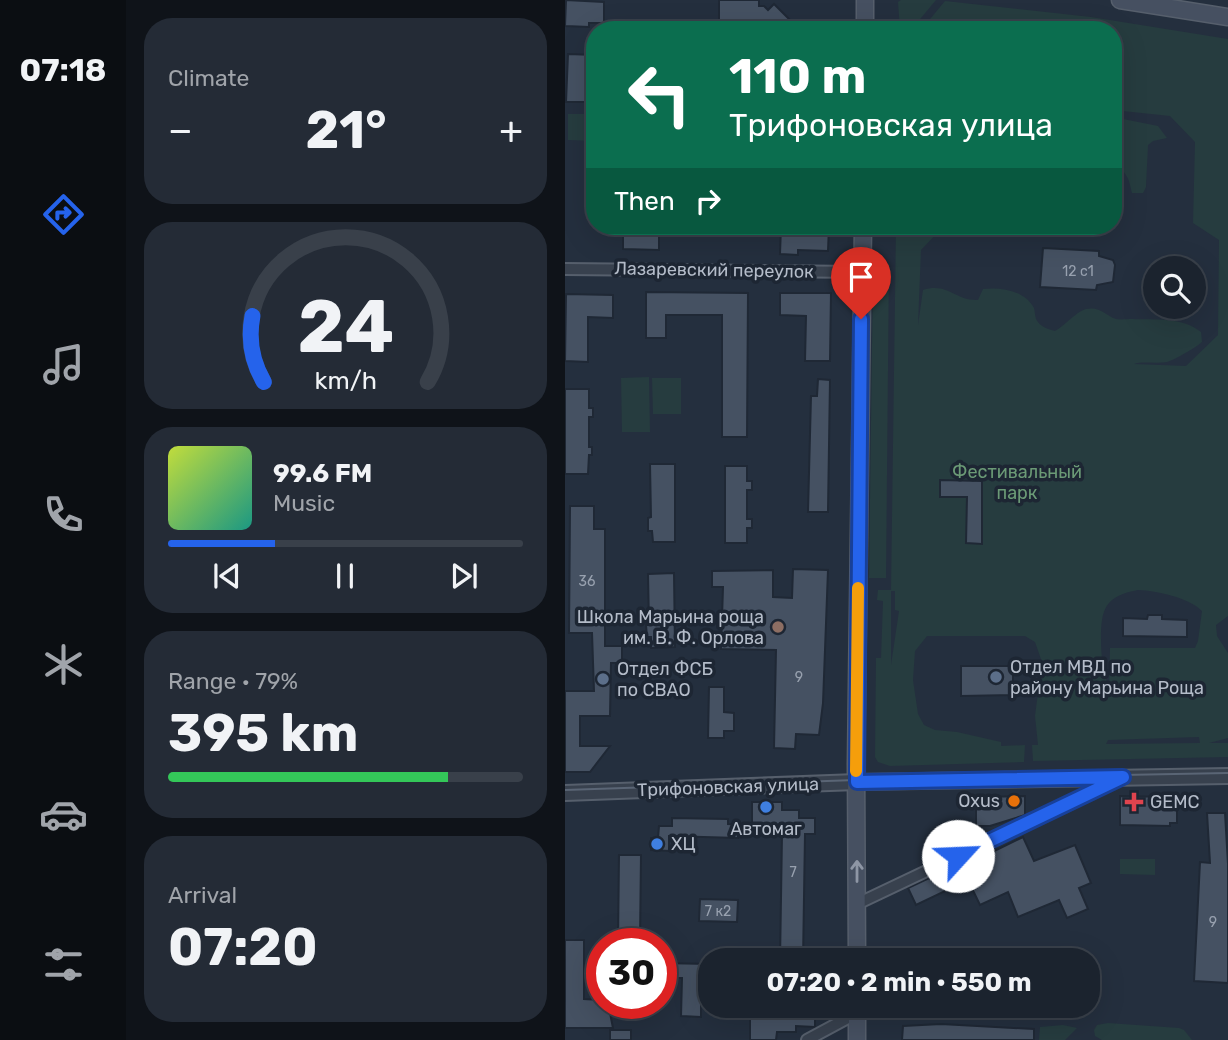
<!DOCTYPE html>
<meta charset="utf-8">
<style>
:root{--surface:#1b232e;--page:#242b36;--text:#f1f3f6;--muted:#a0a4aa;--line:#39404a;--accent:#2563eb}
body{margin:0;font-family:Rubik,sans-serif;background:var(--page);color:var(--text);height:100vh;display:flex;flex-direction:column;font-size:26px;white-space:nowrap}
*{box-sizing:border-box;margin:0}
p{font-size:23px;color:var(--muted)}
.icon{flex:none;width:38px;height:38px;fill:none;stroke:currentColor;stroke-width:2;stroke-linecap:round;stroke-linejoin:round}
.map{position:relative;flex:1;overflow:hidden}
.details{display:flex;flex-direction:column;gap:18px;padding:18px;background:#0f1319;width:439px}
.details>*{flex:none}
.hud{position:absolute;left:21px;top:21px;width:536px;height:214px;border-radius:28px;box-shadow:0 7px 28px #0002,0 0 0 2px var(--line);background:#0b6e4f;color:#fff;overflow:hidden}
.tools{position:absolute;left:578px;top:256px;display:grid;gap:14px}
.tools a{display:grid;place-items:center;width:63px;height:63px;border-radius:50%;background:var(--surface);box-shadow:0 7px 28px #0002,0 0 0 2px var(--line);font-size:35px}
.speed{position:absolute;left:21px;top:928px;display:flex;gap:14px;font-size:35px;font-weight:700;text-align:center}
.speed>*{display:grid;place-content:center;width:91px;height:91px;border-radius:50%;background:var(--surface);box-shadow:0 7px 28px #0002,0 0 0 2px var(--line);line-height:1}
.speed .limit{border:10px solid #d22;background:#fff;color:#111}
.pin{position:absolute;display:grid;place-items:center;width:60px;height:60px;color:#fff;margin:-72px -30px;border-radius:50% 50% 50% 0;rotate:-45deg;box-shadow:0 0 7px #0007}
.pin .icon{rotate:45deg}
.me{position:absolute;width:77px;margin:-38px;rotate:65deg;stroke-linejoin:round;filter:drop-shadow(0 0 5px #0008)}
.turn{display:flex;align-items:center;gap:24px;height:147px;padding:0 28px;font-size:32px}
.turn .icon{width:91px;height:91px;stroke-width:2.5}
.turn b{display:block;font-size:49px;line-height:60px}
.then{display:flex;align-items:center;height:66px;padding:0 28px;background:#0003;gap:14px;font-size:26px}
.big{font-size:52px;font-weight:700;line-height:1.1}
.details .tile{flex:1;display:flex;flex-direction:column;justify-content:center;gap:10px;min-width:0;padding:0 24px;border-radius:28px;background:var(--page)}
.details .dial{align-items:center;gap:0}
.dial svg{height:182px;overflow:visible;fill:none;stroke:var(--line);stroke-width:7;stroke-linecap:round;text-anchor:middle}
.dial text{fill:var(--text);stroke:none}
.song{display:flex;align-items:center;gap:21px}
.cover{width:84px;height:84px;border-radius:10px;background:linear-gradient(135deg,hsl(70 70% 55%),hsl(170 70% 35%))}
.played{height:7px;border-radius:4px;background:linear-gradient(90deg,var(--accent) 30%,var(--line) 30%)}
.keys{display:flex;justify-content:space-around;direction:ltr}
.heat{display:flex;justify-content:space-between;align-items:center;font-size:38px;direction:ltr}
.charge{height:10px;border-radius:5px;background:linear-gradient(90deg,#34c759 79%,var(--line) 0)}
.trip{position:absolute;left:133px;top:948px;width:402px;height:70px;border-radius:28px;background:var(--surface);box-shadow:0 7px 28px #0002,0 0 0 2px var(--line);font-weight:700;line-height:70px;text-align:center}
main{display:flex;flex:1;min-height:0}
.menu{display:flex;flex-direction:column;width:126px;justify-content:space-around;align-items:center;background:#0b0e12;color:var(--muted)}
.menu .icon{width:49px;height:49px}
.menu .on{color:var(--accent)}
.menu b{font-size:32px;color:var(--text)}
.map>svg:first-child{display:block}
.green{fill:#263c3f;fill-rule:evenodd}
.building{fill:#455162;stroke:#1f2835;stroke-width:2}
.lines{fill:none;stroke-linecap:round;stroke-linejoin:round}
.minor-casing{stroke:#565f6c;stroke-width:14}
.tertiary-casing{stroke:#565f6c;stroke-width:18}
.secondary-casing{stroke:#565f6c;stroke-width:19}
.minor{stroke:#38414e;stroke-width:10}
.tertiary{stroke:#38414e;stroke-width:14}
.secondary{stroke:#465061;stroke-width:16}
.tram{stroke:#5a6575;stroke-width:2}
.oneway{stroke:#8e96a5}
.route-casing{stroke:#184099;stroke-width:18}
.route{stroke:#2563eb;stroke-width:12}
.slow{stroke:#f59e0b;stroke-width:12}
.education-dot{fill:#8d6e63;stroke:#1d2633;stroke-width:2.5}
.service-dot{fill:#5c6f8a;stroke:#1d2633;stroke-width:2.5}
.food-dot{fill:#e8710a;stroke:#1d2633;stroke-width:2.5}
.health-dot{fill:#e0444e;stroke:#1d2633;stroke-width:2.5}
.shop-dot{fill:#3f7fe0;stroke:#1d2633;stroke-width:2.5}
.labels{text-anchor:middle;stroke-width:7;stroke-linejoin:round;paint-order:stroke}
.number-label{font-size:14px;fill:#98a1af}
.street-label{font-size:18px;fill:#b4bcc9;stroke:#1d2633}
.park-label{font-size:18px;fill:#6b9a76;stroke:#1d2633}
.poi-label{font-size:18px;fill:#b4bcc9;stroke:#1d2633;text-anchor:start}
</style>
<main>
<nav class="menu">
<b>07:18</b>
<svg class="icon on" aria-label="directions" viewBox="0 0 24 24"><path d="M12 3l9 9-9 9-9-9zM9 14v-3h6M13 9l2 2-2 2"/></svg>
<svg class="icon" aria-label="music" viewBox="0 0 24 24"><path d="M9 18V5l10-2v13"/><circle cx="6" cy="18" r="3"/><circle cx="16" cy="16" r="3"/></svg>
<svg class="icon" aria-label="phone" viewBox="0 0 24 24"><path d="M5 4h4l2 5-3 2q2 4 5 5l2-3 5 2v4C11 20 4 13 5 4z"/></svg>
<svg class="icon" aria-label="climate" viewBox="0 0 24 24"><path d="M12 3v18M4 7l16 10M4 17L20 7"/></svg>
<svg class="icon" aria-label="car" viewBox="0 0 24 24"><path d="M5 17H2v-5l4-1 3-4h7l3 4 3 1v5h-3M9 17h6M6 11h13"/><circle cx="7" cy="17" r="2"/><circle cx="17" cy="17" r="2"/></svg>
<svg class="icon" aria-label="filters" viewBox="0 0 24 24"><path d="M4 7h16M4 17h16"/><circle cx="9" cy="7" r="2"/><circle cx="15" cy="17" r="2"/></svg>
</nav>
<section class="details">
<div class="tile"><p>Climate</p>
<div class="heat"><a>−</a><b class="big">21°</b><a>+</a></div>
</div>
<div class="tile dial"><svg viewBox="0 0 100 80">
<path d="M14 69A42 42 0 1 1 86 69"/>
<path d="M14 69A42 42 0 0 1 9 40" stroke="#2563eb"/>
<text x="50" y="56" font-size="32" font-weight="700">24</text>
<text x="50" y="72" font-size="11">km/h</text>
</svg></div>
<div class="tile">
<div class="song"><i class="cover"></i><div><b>99.6 FM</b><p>Music</p></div></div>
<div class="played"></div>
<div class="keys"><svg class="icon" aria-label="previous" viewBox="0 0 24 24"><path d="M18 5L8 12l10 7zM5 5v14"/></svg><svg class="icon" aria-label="pause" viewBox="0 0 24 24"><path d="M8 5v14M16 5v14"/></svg><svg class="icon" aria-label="next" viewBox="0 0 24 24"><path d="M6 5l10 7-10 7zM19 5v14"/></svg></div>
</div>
<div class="tile"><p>Range · 79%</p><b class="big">395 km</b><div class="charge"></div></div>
<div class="tile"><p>Arrival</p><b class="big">07:20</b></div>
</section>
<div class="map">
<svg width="663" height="1040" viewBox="0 0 663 1040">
<rect width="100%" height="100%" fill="#242f3e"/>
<g class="green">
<polygon points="336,0 371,0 346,30 335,30 333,2"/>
<path d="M380,1l146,16 137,22v577l-12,9 1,11 11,17v85l-19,5h19v14l-195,4 -1,-16h6l-3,-29 7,-54 -7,-20 -10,-6h-98l-12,15 -2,29 5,34 6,11 11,5 22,2 44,10v4l24,-1 -1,17 -134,4 -12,-4 -3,-5 1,-99h5l2,-57 -6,-1 1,-10h13l5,-364h48l-23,24 -3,75 5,-35c25,-8 32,11 55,10l5,-11c18,-2 41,1 51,19 1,4 1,8 2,11 4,8 12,10 19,12 11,-6 19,-18 31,-22 14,-3 19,6 30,10 4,1 12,0 16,0 22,1 51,-2 69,13l1,10c-7,6 -28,18 -35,20 -11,2 -25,-1 -33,2l52,2 32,-31 1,-95 -26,-17 2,-81 -25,-26 -57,-6v-80h-192zM573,590c19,1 50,7 64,21l-4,30 -3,7h-85l-1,40c-6,-16 -8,-31 -8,-49 0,-30 4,-43 37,-49zM326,591h4v19l4,1 -8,54zM634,737l1,6 -94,1 2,-4z"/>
<polygon points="3,114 30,114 30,141 3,140"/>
<path d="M553,118l40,8 9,12 -14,3 -5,4 -2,42 -3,6h-11c-3,-13 -5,-24 -19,-26v-46z"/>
<polygon points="312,264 324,264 321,578 304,578 308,269"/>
<polygon points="84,377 85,432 57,432 56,378"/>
<polygon points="87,378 116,378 116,414 88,414"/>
<polygon points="555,859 590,859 590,875 555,874"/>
<polygon points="543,1023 614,1028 619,1030 627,1040 537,1040 530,1036 529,1030 532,1025"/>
<polygon points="498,1025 512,1028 500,1040 474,1040 475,1027"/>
</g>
<g class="building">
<polygon points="1,0 39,2 39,23 24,23 24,27 0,26"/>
<polygon points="154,0 194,0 194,6 199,6 203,10 209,4 235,30 202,30 193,21 154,20"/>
<polygon points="3,54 30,55 28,102 1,102"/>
<polygon points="548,173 557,174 555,212 548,212"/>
<polygon points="216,226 264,226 263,251 233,250 233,255 215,254"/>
<polygon points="58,233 94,233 94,250 58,249"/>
<polygon points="478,248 534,251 534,256 548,260 550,265 548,282 532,285 531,290 475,287"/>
<polygon points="81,292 183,293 182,437 157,437 157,315 101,315 101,338 81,338"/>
<polygon points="215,293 266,293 265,361 240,361 241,316 215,315"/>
<polygon points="1,294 48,295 48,318 23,317 23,362 0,361"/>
<polygon points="253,379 265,380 263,512 243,512 246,396 252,396"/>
<polygon points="0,389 24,389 24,408 28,408 28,417 24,417 24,447 27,447 27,455 24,455 23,474 0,474"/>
<polygon points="85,464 110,464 110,542 88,542 87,531 83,531 83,518 86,517"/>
<polygon points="160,466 182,466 182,481 187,481 187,490 182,490 182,519 187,519 187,528 182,528 182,543 160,543"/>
<polygon points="375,480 417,481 417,544 401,543 402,497 375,497"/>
<polygon points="5,506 29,506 29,529 40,529 40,646 57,646 57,663 46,663 45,716 15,716 15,746 45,746 25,772 0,772 0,691 29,691 27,633 4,633"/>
<polygon points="228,569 263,570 258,703 254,735 231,734 230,749 209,748 211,650 156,649 158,587 147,587 147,571 208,570 208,597 227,598"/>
<polygon points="109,573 110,647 86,648 86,637 82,637 81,625 84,625 83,574"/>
<polygon points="583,615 597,615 597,619 622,620 622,637 558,636 558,618 582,619"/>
<polygon points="396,666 448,666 448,695 396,696"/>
<polygon points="144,687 159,687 159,712 169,713 169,731 159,731 159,738 143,738"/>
<polygon points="460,796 460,815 425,826 411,826 411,797"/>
<polygon points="555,796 605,797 605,801 612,801 612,823 605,823 605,826 555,825"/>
<polygon points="187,802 217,802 217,810 234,810 234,818 250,818 250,834 240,834 238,961 215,961 217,834 173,833 173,838 104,836 104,851 86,850 86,838 93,838 94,826 107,826 107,818 163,819 163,824 187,825"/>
<polygon points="642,813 660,813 663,864 663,983 629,981 635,862 645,863"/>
<polygon points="458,837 469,861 510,845 526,883 514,888 523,909 502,918 494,900 453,917 443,892 415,905 403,880 351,905 343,888 381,870 383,874"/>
<polygon points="54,855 76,855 75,941 53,941"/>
<polygon points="135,899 173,900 172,922 134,921"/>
<polygon points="0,940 19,940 19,999 37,1000 37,1003 43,1003 48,1028 0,1028"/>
<polygon points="96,963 145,964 145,978 136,978 136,1017 116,1016 117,978 96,978"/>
<polygon points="185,1006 237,1006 237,1012 250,1012 250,1027 231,1026 231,1032 212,1032 211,1040 185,1040"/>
<polygon points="376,1024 469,1029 469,1040 337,1040 338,1026"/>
<rect x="45" y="1030" width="21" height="10"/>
</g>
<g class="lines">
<defs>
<g id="minor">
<polyline points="0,269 297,272"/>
<polyline points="292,904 555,779"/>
<polyline points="242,1040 292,1013"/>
</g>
<polyline id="tertiary" points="0,793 292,782 663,776"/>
<g id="secondary">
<polyline points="555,0 663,17"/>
<polyline points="300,30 300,0"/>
<polyline points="292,961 291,764 298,226"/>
<polyline points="292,1006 292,1040"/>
</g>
</defs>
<use href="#minor" class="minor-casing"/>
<use href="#tertiary" class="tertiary-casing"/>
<use href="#secondary" class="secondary-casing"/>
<use href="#minor" class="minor"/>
<use href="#tertiary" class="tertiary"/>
<use href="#secondary" class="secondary"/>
<polyline class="tram" points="0,790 291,780 663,773"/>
</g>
<defs><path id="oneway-shaft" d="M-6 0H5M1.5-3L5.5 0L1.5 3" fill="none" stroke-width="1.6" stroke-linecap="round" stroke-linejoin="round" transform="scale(1.75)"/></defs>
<use class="oneway" href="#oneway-shaft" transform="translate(292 871) rotate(-90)"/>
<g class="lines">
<defs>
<polyline id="route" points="296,319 292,782 558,777 393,856"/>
</defs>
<use href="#route" class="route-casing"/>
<use href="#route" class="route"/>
<polyline class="slow" points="291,771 293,588"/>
</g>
<circle class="education-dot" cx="213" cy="627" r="7"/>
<g class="service-dot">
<circle cx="431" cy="677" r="7"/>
<circle cx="38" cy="679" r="7"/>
</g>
<circle class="food-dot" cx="449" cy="801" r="7"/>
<path class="health-dot" d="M565.5 791.5h7v7h7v7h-7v7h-7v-7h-7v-7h7z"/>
<g class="shop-dot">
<circle cx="201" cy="807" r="7"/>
<circle cx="92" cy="844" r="7"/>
</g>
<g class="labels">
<g class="number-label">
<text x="513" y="276">12 с1</text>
<text x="22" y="586">36</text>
<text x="234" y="682">9</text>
<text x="228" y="877">7</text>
<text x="153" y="916">7 к2</text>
<text x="648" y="927">9</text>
</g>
<g class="street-label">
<text transform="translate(149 270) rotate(1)" y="6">Лазаревский переулок</text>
<text transform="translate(163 787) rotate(-2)" y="6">Трифоновская улица</text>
</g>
<g class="park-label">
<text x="452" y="478">Фестивальный<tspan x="452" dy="21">парк</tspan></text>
</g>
<g class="poi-label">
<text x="199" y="623" text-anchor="end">Школа Марьина роща<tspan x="199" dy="21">им. В. Ф. Орлова</tspan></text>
<text x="445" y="673">Отдел МВД по<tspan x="445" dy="21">району Марьина Роща</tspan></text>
<text x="52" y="675">Отдел ФСБ<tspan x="52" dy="21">по СВАО</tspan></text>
<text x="435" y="807" text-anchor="end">Oxus</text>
<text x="585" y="808">GEMC</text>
<text x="201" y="835" text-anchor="middle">Автомаг</text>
<text x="106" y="850">ХЦ</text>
</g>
</g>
</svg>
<div class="tools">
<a><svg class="icon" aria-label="search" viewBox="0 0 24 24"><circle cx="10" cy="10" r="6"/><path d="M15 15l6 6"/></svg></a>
</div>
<div class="speed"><div class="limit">30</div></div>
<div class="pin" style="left:296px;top:319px;background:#d93025"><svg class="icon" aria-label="arrive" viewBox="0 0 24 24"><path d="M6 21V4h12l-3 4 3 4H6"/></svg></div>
<svg class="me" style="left:393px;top:856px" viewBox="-20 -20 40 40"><circle r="19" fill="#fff"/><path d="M0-13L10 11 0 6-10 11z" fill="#2563eb"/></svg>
<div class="trip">07:20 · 2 min · 550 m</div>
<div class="hud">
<div class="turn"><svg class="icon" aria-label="left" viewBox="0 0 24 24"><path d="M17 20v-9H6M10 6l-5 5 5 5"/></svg><div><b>110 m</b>Трифоновская улица</div></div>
<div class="then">Then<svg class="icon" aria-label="right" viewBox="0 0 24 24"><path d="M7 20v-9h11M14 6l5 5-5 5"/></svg></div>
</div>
</div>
</main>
